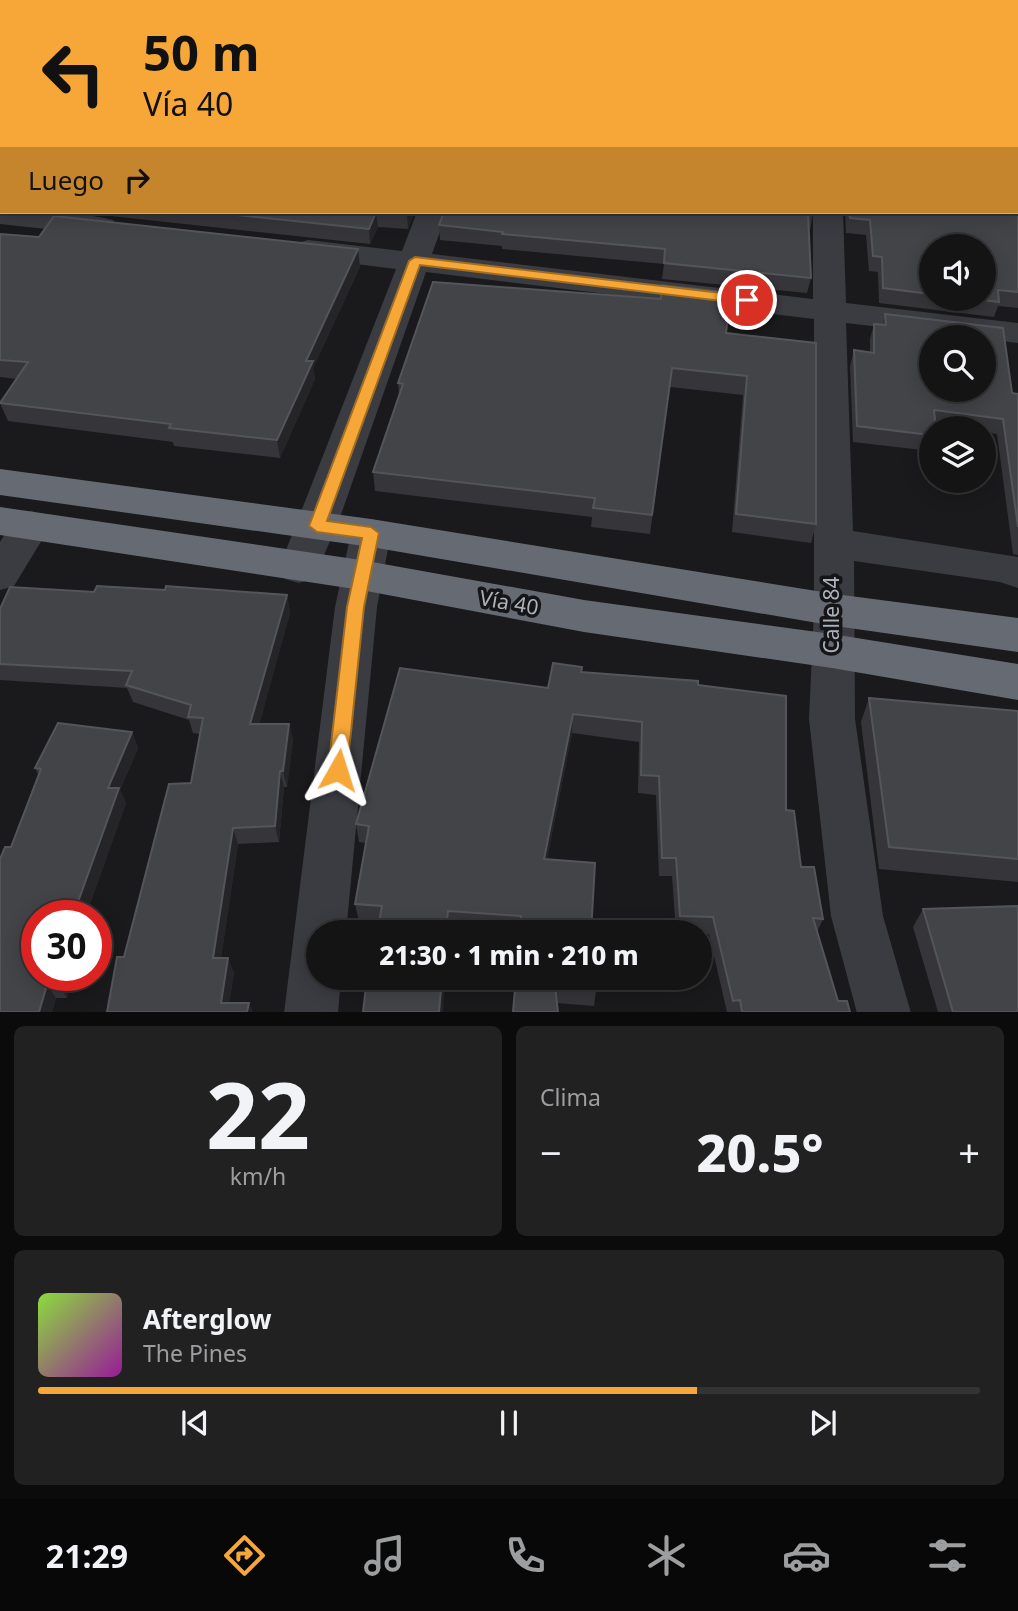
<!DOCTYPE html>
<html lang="es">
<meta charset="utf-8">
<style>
:root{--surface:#141415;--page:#212122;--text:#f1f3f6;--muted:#9d9ea0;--line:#333334;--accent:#f6a738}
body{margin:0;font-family:"Noto Sans",sans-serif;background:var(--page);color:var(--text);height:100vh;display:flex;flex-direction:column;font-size:26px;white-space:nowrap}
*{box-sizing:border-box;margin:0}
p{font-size:23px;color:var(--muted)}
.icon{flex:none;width:38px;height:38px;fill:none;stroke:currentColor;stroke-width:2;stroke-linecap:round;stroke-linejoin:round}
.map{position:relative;height:1012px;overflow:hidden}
.side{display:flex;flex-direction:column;gap:14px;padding:14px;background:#0b0b0c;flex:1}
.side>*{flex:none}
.guide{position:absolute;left:0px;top:0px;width:1018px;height:214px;box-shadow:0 4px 18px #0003,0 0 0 2px var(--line);background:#f6a738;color:#111;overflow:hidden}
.controls{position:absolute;left:919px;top:234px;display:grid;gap:14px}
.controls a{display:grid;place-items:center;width:77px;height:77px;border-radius:50%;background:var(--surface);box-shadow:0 4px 18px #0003,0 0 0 2px var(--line);font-size:35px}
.speed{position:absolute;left:21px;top:900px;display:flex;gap:14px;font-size:35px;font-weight:700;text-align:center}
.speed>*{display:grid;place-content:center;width:91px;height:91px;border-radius:50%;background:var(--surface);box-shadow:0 4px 18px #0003,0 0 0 2px var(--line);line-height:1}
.speed .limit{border:10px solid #d22;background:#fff;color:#111}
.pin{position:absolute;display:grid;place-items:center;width:60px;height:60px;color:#fff;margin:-30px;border:4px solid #fff;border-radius:50%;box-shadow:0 2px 7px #0007}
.me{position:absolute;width:77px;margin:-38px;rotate:6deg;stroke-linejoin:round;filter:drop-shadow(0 0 5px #0008)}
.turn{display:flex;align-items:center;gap:24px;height:147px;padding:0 28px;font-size:32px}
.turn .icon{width:91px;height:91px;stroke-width:2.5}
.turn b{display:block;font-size:49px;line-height:60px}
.then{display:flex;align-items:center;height:66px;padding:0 28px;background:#0003;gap:14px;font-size:26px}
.big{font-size:52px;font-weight:800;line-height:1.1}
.side .tile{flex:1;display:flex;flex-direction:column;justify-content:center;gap:10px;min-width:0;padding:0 24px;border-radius:10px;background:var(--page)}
.side .dial{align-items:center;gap:0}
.dial b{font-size:91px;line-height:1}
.song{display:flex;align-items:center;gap:21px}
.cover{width:84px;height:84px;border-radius:10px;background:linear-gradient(135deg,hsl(90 70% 55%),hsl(300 70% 35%))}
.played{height:7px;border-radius:4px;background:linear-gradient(90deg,var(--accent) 70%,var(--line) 70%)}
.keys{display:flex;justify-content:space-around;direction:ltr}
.heat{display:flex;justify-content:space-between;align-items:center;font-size:38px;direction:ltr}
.side .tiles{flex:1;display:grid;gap:14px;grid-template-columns:1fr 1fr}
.tile:last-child{grid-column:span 2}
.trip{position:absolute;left:306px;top:920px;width:406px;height:70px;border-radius:35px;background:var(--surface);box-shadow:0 4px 18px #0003,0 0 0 2px var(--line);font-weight:800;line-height:70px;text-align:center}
.menu{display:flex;height:112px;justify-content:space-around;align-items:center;background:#080808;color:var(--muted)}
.menu .icon{width:49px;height:49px}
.menu .on{color:var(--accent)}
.menu b{font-size:32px;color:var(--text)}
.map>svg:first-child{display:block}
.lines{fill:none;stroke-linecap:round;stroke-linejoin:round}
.canal{fill:#2f3a41;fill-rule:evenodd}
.minor{fill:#3a3c41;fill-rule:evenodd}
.highway{fill:#666a72;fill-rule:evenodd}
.wall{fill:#36363a;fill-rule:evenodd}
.shaded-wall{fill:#252528}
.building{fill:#434448;stroke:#53555a;stroke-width:2;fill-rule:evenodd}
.route{fill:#f6a738;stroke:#a06d24;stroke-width:2}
.labels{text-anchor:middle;stroke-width:7;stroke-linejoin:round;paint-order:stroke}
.street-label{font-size:21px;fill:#acb2bc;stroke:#151517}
</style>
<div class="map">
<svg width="1018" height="1013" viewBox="0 0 1018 1013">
<rect width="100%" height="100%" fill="#1a1a1c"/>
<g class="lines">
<polygon class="canal" points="0,0 16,0 2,2 2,9"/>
<g class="minor">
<polygon points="25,0 48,0 24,2"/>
<polygon points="0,32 2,32 0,49"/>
<rect x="0" y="70" width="2" height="16"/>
<path d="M0,206l2,6c37,0 75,-1 111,8l4,6 -4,6 -11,3 -102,-11z"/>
<polygon points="417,212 447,212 432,254 813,299 813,212 843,212 846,303 1018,323 1018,343 846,323 853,531 1018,557 1018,588 1000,582 854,561 855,719 883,916 911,1013 857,1013 831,916 809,719 814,610 814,319 426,272 337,526 313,579 299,583 285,579 279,568 396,269 308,258 297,255 293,249 297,243 308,240 402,251"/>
<polygon points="31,511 45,515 51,525 14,586 0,590 0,542 17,515"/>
<polygon points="371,519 385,523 391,533 377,607 346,933 318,933 318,978 341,978 338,1013 284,1013 335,607 351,533 357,523"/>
</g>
<g class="highway">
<polygon points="0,469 371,519 835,594 1018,618 1018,652 835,626 371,547 0,495"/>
<polygon points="0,507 361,560 584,600 832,634 1018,664 1018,700 832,668 584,632 361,590 0,535"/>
</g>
</g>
<g class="wall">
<path d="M1018,0v308l-20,-2 -4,11 -115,-14 -1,-31 -9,-1 -3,-36 -20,-2 -1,-21h172zM931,247l53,52h-53z"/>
<polygon points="2,148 2,189 0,189 0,151"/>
<polygon points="74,212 415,212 408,229 378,227 370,244"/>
<polygon points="444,212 813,214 810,229 809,229 811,278 807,293 662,279 664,264 502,249 502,246 440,240 439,225"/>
<polygon points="0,234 39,237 358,249 360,267 313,368 315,379 280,458 174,446 173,442 8,421 0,403 17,379 0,377"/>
<polygon points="885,314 1012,393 1018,394 1018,555 1013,554 997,434 984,432 984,429 953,429 936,427 931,429 931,451 853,442 850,366 854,350 870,352 870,339 874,324 882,325"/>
<polygon points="726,333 816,524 811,543 732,532 743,395 670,387 650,534 591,527 592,517 375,491 373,472 399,395 398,383"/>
<polygon points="94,592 287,595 290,613 259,724 289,724 293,740 287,787 284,787 279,842 238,844 221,958 234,972 229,1003 107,1012 124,957 191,783 200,734 193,733 189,720 133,702 127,688 0,680 0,609"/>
<polygon points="582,672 698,685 786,810 801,867 823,919 817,932 838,1001 850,1012 727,1012 709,934 700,934 700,933 676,933 672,876 659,876 656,795 638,793 639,742 572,733 547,859 591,933 512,933 359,921 355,904 366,843 359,842 356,824 548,688"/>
<polygon points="869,698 1018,711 1018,882 879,869 861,722"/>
<polygon points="58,723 132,732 138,748 120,790 126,803 86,915 37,915 37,975 72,975 67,998 56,998 52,1012 0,1012 0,859 5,847 11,847 38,774 35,768"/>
<polygon points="923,909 1018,1012 938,1012 913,927"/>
<polygon points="516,978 596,990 594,1006 557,1003"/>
</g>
<g class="shaded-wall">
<polygon points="376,212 378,227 370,244 369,229"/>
<polygon points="408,212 415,212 408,229 407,214"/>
<polygon points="358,249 360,267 313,368 315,379 280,458 277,440 306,361"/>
<polygon points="287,595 290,613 255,741 250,724"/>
<polygon points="573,714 572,733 543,877 544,859"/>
<polygon points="289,724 293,740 287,787 283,771"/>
<polygon points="132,732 138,748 120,790 126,803 86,915 74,915 108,788"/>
<polygon points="280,771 284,787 279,842 275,826"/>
<polygon points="233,828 238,844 219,972 213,958"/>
<polygon points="448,911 449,933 446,933"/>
<polygon points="228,958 234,972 228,1012 221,1003"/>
<polygon points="61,975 72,975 67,998 58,984"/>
<polygon points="442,978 445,978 443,1012 439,1012"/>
<polygon points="47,985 56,998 52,1012 39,1012"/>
<polygon points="249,1003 253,1012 247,1012"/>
</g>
<g class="building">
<polygon points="68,0 1018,0 1018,292 998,290 999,302 975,299 984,299 984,247 931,247 931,294 883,288 882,257 873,256 870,220 850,218 849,212 1017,212 1017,2 66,2"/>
<polygon points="2,148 2,174 0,174 0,151"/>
<polygon points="208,212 408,212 407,214 376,212 369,229"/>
<polygon points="444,212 814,212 813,214 808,214 811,278 664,263 665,249 502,234 503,232 439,225"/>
<polygon points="54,216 358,249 306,361 313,361 277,440 169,428 171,424 0,403 28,362 0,360 0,234 39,237"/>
<polygon points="433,282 661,299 662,285 731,293 726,333 816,343 816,524 736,514 747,376 672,368 652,515 593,508 595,498 373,472 403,384 398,383"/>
<path d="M885,314l118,14 9,65 6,1v133l-15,-108 -69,-9 2,19h-5v6l-74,-9 -3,-76 20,3v-29l12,1zM931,338h53v52h-53z"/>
<polygon points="97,586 165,590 166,586 287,595 250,724 289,724 283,771 280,771 275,826 233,828 213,958 228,958 221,1003 249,1003 247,1012 107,1012 117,957 124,957 169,784 191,783 203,718 188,717 191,705 126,685 132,671 0,664 0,609 10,587 94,592"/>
<polygon points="553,663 582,667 581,672 698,681 698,685 786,696 786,810 794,811 801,867 814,867 823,919 813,918 838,1001 847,1001 850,1012 742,1012 740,1000 733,1001 713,917 680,916 676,858 662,858 659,776 641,775 642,722 573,714 544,859 595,863 591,933 520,933 521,916 448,911 446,933 377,933 382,906 355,904 369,826 356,824 400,668 548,688"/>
<polygon points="869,698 1018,711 1018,859 889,847"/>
<polygon points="58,723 132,732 108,788 119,788 78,902 74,915 37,915 37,975 61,975 58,984 47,985 39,1012 0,1012 0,859 5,847 11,847 41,769 35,768"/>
<polygon points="1018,906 1018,1012 953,1012 923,909"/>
<polygon points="367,978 442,978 439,1012 363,1012"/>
<polygon points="516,978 596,978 596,990 555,986 558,1012 513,1012"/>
</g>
<polygon class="route" points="415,257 747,296 754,300 747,304 420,265 327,521 371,527 379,533 364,607 347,770 345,776 338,778 331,776 328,770 347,607 362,538 317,532 309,526 409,261"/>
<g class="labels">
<g class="street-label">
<text transform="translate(509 603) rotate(10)" y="7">Vía 40</text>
<text transform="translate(832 615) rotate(-90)" y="7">Calle 84</text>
</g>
</g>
</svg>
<div class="controls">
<a><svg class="icon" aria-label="sound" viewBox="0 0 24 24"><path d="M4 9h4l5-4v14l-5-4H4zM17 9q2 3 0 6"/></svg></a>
<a><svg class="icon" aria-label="search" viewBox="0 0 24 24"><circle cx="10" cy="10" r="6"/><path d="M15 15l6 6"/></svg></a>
<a><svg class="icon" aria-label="layers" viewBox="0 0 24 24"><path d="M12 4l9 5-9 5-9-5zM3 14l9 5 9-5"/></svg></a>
</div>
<div class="speed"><div class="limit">30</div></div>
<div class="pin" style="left:747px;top:300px;background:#d93025"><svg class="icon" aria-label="arrive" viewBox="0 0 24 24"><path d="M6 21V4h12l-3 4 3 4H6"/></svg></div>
<svg class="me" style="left:338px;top:770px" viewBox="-20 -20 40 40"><path d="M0-17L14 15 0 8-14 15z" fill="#f6a738" stroke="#fff" stroke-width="4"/></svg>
<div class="trip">21:30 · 1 min · 210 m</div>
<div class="guide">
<div class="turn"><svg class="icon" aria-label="left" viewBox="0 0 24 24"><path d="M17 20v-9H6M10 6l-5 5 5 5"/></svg><div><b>50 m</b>Vía 40</div></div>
<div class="then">Luego<svg class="icon" aria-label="right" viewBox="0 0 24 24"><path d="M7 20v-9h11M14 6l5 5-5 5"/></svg></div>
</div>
</div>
<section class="side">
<div class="tiles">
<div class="tile dial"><b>22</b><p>km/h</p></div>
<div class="tile"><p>Clima</p>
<div class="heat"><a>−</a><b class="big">20.5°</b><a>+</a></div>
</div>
<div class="tile">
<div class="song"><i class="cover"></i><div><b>Afterglow</b><p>The Pines</p></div></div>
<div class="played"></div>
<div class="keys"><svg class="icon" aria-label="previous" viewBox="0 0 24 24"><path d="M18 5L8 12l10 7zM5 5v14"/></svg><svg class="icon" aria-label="pause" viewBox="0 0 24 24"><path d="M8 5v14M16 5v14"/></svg><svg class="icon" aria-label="next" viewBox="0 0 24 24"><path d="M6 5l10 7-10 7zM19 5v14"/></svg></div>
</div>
</div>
</section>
<nav class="menu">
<b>21:29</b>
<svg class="icon on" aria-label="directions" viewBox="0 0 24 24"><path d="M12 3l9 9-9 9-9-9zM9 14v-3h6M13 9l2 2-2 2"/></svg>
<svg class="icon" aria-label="music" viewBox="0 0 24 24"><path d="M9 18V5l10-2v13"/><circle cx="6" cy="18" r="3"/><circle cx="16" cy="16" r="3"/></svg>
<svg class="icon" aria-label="phone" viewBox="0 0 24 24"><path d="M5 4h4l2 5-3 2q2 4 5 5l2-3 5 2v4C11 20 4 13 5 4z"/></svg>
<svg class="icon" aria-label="climate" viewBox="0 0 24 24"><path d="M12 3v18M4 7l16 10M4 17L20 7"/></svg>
<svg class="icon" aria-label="car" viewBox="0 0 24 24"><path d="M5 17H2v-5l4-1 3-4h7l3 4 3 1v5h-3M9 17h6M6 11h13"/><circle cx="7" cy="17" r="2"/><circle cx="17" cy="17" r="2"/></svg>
<svg class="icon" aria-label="filters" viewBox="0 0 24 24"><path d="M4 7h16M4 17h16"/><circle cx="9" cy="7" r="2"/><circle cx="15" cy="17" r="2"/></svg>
</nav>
